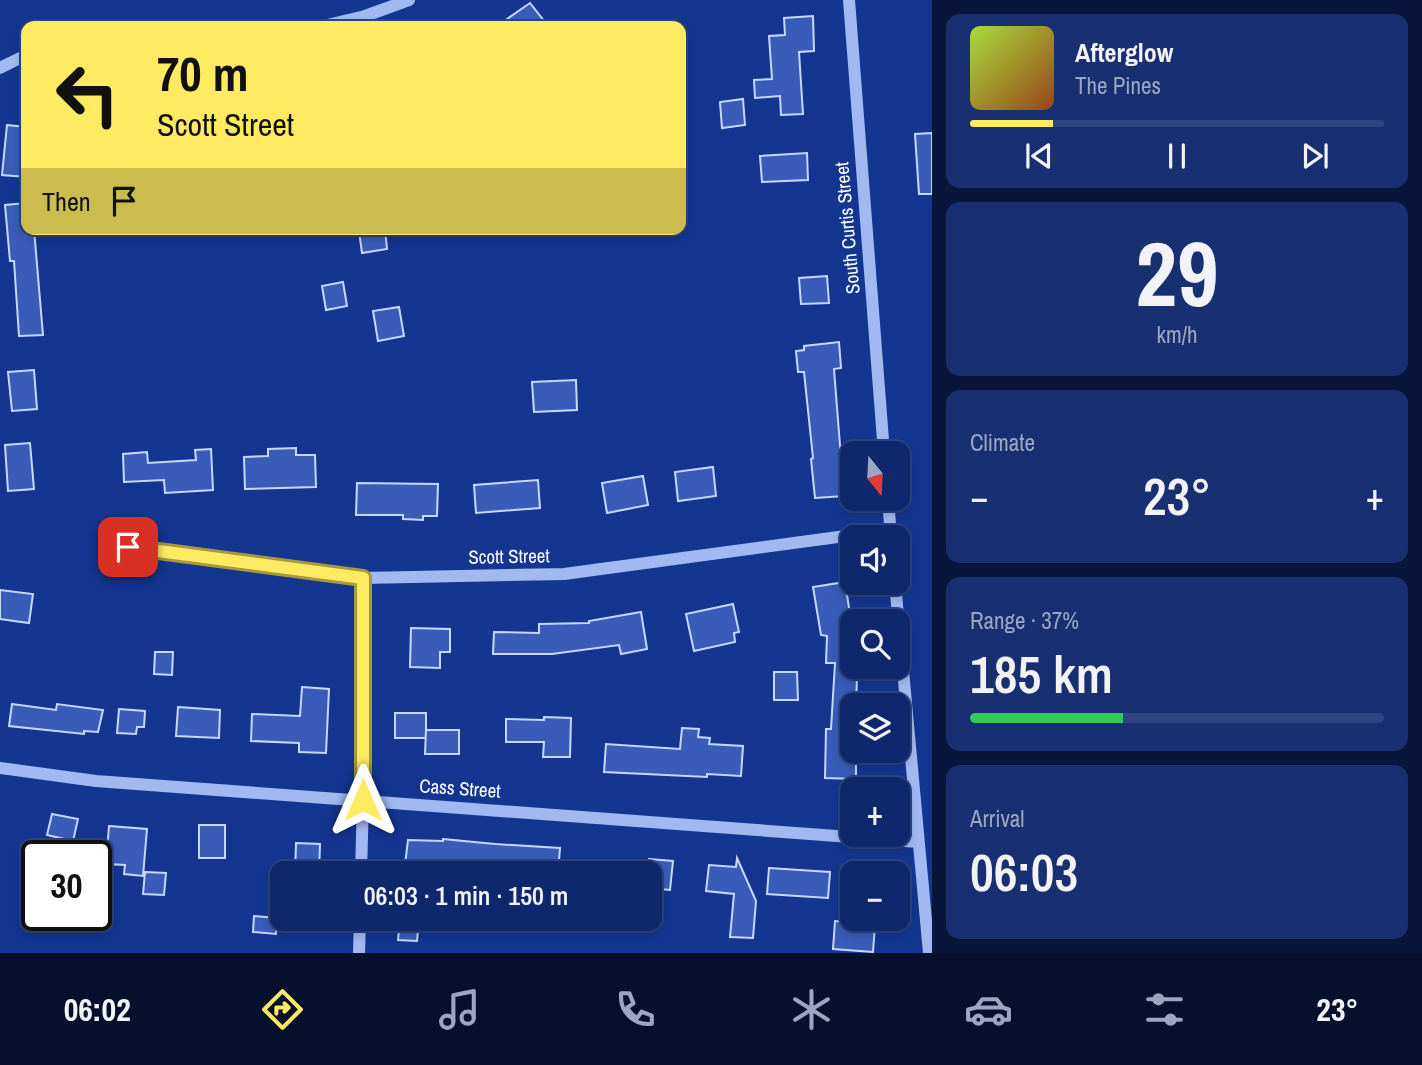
<!DOCTYPE html>
<meta charset="utf-8">
<style>
:root{--surface:#0f286d;--page:#183072;--text:#f1f3f6;--muted:#9ba6c2;--line:#2f4480;--accent:#ffeb61}
body{margin:0;font-family:"Archivo Narrow",sans-serif;background:var(--page);color:var(--text);height:100vh;display:flex;flex-direction:column;font-size:26px;white-space:nowrap}
*{box-sizing:border-box;margin:0}
p{font-size:23px;color:var(--muted)}
.icon{flex:none;width:38px;height:38px;fill:none;stroke:currentColor;stroke-width:2;stroke-linecap:round;stroke-linejoin:round}
.map{position:relative;flex:1;overflow:hidden}
.drawer{display:flex;flex-direction:column;gap:14px;padding:14px;background:#08163c;width:490px}
.drawer>*{flex:none}
.hud{position:absolute;left:21px;top:21px;width:665px;height:214px;border-radius:14px;box-shadow:0 4px 10px #0003,0 0 0 2px var(--line);background:#ffeb61;color:#111;overflow:hidden}
.needle{width:46px;rotate:162deg}
.buttons{position:absolute;left:840px;top:441px;display:grid;gap:14px}
.buttons a{display:grid;place-items:center;width:70px;height:70px;border-radius:14px;background:var(--surface);box-shadow:0 4px 10px #0003,0 0 0 2px var(--line);font-size:35px}
.speed{position:absolute;left:21px;top:840px;display:flex;gap:14px;font-size:35px;font-weight:700;text-align:center}
.speed>*{display:grid;place-content:center;width:91px;height:91px;border-radius:50%;background:var(--surface);box-shadow:0 4px 10px #0003,0 0 0 2px var(--line);line-height:1}
.speed .limit{border:4px solid #111;border-radius:10px;background:#fff;color:#111}
.pin{position:absolute;display:grid;place-items:center;width:60px;height:60px;color:#fff;margin:-30px;border-radius:14px;box-shadow:0 4px 10px #0006}
.me{position:absolute;width:77px;margin:-38px;rotate:0deg;stroke-linejoin:round;filter:drop-shadow(0 0 5px #0008)}
.turn{display:flex;align-items:center;gap:24px;height:147px;padding:0 21px;font-size:32px}
.turn .icon{width:91px;height:91px;stroke-width:2.5}
.turn b{display:block;font-size:49px;line-height:60px}
.then{display:flex;align-items:center;height:66px;padding:0 21px;background:#0003;gap:14px;font-size:26px}
.big{font-size:52px;font-weight:600;line-height:1.1}
.drawer .tile{flex:1;display:flex;flex-direction:column;justify-content:center;gap:10px;min-width:0;padding:0 24px;border-radius:14px;background:var(--page)}
.drawer .dial{align-items:center;gap:0}
.dial b{font-size:91px;line-height:1}
.song{display:flex;align-items:center;gap:21px}
.cover{width:84px;height:84px;border-radius:10px;background:linear-gradient(135deg,hsl(80 70% 55%),hsl(20 70% 35%))}
.played{height:7px;border-radius:4px;background:linear-gradient(90deg,var(--accent) 20%,var(--line) 20%)}
.keys{display:flex;justify-content:space-around;direction:ltr}
.heat{display:flex;justify-content:space-between;align-items:center;font-size:38px;direction:ltr}
.charge{height:10px;border-radius:5px;background:linear-gradient(90deg,#34c759 37%,var(--line) 0)}
.trip{position:absolute;left:270px;top:861px;width:392px;height:70px;border-radius:14px;background:var(--surface);box-shadow:0 4px 10px #0003,0 0 0 2px var(--line);font-weight:600;line-height:70px;text-align:center}
.menu{display:flex;height:112px;justify-content:space-around;align-items:center;background:#06102c;color:var(--muted)}
.menu .icon{width:49px;height:49px}
.menu .active{color:var(--accent)}
.menu b{font-size:32px;color:var(--text)}
main{display:flex;flex:1;min-height:0}
.map>svg:first-child{display:block}
.building{fill:#385cb8;stroke:#c8d7fc;stroke-width:2}
.lines{fill:none;stroke-linecap:round;stroke-linejoin:round}
.minor{stroke:#a1b8f1;stroke-width:12}
.route-casing{stroke:#a6993f;stroke-width:18}
.route{stroke:#ffeb61;stroke-width:12}
.labels{text-anchor:middle;stroke-width:7;stroke-linejoin:round;paint-order:stroke}
.street-label{font-size:19px;fill:#fff;stroke:#143691}
</style>
<main>
<div class="map">
<svg width="932" height="953" viewBox="0 0 932 953">
<rect width="100%" height="100%" fill="#143691"/>
<g class="building">
<polygon points="530,3 548,26 497,26"/>
<polygon points="813,16 814,51 799,52 803,114 781,115 780,96 755,98 754,80 772,79 769,36 785,35 784,18"/>
<polygon points="743,99 745,125 722,128 720,102"/>
<polygon points="7,125 26,127 26,177 2,175"/>
<polygon points="932,133 932,194 919,194 915,134"/>
<polygon points="807,153 808,180 762,182 760,156"/>
<polygon points="26,203 26,229 34,229 43,335 19,336 14,261 10,261 5,205"/>
<polygon points="374,229 385,229 387,249 362,253 359,231"/>
<polygon points="827,276 829,303 801,304 799,278"/>
<polygon points="343,282 347,306 326,310 322,286"/>
<polygon points="399,307 404,336 378,341 373,311"/>
<polygon points="839,342 841,368 834,369 844,496 815,498 811,459 813,458 804,372 798,372 796,351 804,350 804,346"/>
<polygon points="34,370 37,409 12,411 8,372"/>
<polygon points="576,380 577,410 534,412 532,382"/>
<polygon points="30,443 34,489 8,491 5,445"/>
<polygon points="296,448 296,455 315,455 316,487 245,489 244,457 268,456 268,449"/>
<polygon points="211,449 213,490 165,493 164,480 124,482 123,454 147,452 148,463 196,460 195,450"/>
<polygon points="713,467 716,496 678,501 675,472"/>
<polygon points="643,476 648,505 607,513 602,483"/>
<polygon points="538,480 540,508 476,513 474,485"/>
<polygon points="357,483 438,484 437,516 423,516 423,520 403,519 403,515 356,515"/>
<polygon points="845,582 852,627 852,679 857,679 856,705 852,705 852,751 856,751 856,779 825,778 826,729 831,729 835,663 826,663 827,636 821,635 813,587"/>
<polygon points="0,590 33,594 29,623 0,619"/>
<polygon points="733,604 739,632 734,633 735,642 694,651 686,614"/>
<polygon points="641,612 647,649 621,654 619,645 552,654 493,654 494,632 539,633 539,624 589,623 589,621"/>
<polygon points="411,628 450,629 450,652 440,652 440,668 410,667"/>
<polygon points="155,652 173,652 172,675 154,674"/>
<polygon points="774,672 797,672 798,700 774,700"/>
<polygon points="302,687 329,689 326,753 299,752 299,743 251,741 252,714 300,716"/>
<polygon points="12,704 56,710 57,704 103,710 98,732 84,731 84,734 9,726"/>
<polygon points="178,707 220,710 219,738 176,736"/>
<polygon points="119,709 145,711 144,727 137,727 136,734 117,733"/>
<rect x="395" y="713" width="31" height="25"/>
<polygon points="544,717 571,718 570,757 543,757 544,742 506,742 506,719 544,720"/>
<polygon points="682,728 699,729 698,737 710,738 709,744 743,746 741,776 707,774 707,777 604,772 606,744 680,749"/>
<polygon points="426,730 459,730 459,754 425,754"/>
<polygon points="52,814 78,819 73,841 47,835"/>
<rect x="199" y="825" width="26" height="33"/>
<polygon points="109,826 147,829 143,876 124,874 125,865 106,864"/>
<polygon points="443,839 495,844 560,848 558,873 404,873 408,840 443,841"/>
<polygon points="296,843 320,844 319,873 295,873"/>
<polygon points="737,858 756,901 753,938 730,937 734,894 706,891 709,865 736,867"/>
<polygon points="649,859 673,861 670,890 649,888"/>
<polygon points="769,868 830,872 828,898 767,894"/>
<polygon points="145,872 166,873 164,895 143,894"/>
<polygon points="254,916 277,918 276,934 253,932"/>
<polygon points="400,919 419,919 417,941 398,940"/>
<polygon points="835,921 875,925 873,952 833,949"/>
</g>
<g class="lines">
<g class="minor">
<polyline points="849,0 884,453"/>
<polyline points="323,26 365,16 409,0"/>
<polyline points="0,68 26,55"/>
<polyline points="888,499 891,537"/>
<polyline points="128,547 363,578 564,574 890,530"/>
<polyline points="895,583 929,953"/>
<polyline points="0,768 96,781 918,842"/>
<polyline points="361,873 363,800 363,578"/>
<polyline points="359,953 360,919"/>
</g>
</g>
<g class="lines">
<defs>
<polyline id="route" points="128,547 363,578 363,800"/>
</defs>
<use href="#route" class="route-casing"/>
<use href="#route" class="route"/>
</g>
<g class="labels">
<g class="street-label">
<text transform="translate(847 228) rotate(-95)" y="7">South Curtis Street</text>
<text transform="translate(509 556) rotate(-1)" y="7">Scott Street</text>
<text transform="translate(460 788) rotate(4)" y="7">Cass Street</text>
</g>
</g>
</svg>
<div class="buttons">
<a><svg class="needle" viewBox="-14 -14 28 28"><path d="M0-13l5 13h-10z" fill="#e53935"/><path d="M0 13l5-13h-10z" fill="#9ba6c2"/></svg></a>
<a><svg class="icon" aria-label="sound" viewBox="0 0 24 24"><path d="M4 9h4l5-4v14l-5-4H4zM17 9q2 3 0 6"/></svg></a>
<a><svg class="icon" aria-label="search" viewBox="0 0 24 24"><circle cx="10" cy="10" r="6"/><path d="M15 15l6 6"/></svg></a>
<a><svg class="icon" aria-label="layers" viewBox="0 0 24 24"><path d="M12 4l9 5-9 5-9-5zM3 14l9 5 9-5"/></svg></a>
<a>+</a>
<a>−</a>
</div>
<div class="speed"><div class="limit">30</div></div>
<div class="pin" style="left:128px;top:547px;background:#d93025"><svg class="icon" aria-label="arrive" viewBox="0 0 24 24"><path d="M6 21V4h12l-3 4 3 4H6"/></svg></div>
<svg class="me" style="left:363px;top:800px" viewBox="-20 -20 40 40"><path d="M0-17L14 15 0 8-14 15z" fill="#ffeb61" stroke="#fff" stroke-width="4"/></svg>
<div class="trip">06:03 · 1 min · 150 m</div>
<div class="hud">
<div class="turn"><svg class="icon" aria-label="left" viewBox="0 0 24 24"><path d="M17 20v-9H6M10 6l-5 5 5 5"/></svg><div><b>70 m</b>Scott Street</div></div>
<div class="then">Then<svg class="icon" aria-label="arrive" viewBox="0 0 24 24"><path d="M6 21V4h12l-3 4 3 4H6"/></svg></div>
</div>
</div>
<section class="drawer">
<div class="tile">
<div class="song"><i class="cover"></i><div><b>Afterglow</b><p>The Pines</p></div></div>
<div class="played"></div>
<div class="keys"><svg class="icon" aria-label="previous" viewBox="0 0 24 24"><path d="M18 5L8 12l10 7zM5 5v14"/></svg><svg class="icon" aria-label="pause" viewBox="0 0 24 24"><path d="M8 5v14M16 5v14"/></svg><svg class="icon" aria-label="next" viewBox="0 0 24 24"><path d="M6 5l10 7-10 7zM19 5v14"/></svg></div>
</div>
<div class="tile dial"><b>29</b><p>km/h</p></div>
<div class="tile"><p>Climate</p>
<div class="heat"><a>−</a><b class="big">23°</b><a>+</a></div>
</div>
<div class="tile"><p>Range · 37%</p><b class="big">185 km</b><div class="charge"></div></div>
<div class="tile"><p>Arrival</p><b class="big">06:03</b></div>
</section>
</main>
<nav class="menu">
<b>06:02</b>
<svg class="icon active" aria-label="directions" viewBox="0 0 24 24"><path d="M12 3l9 9-9 9-9-9zM9 14v-3h6M13 9l2 2-2 2"/></svg>
<svg class="icon" aria-label="music" viewBox="0 0 24 24"><path d="M9 18V5l10-2v13"/><circle cx="6" cy="18" r="3"/><circle cx="16" cy="16" r="3"/></svg>
<svg class="icon" aria-label="phone" viewBox="0 0 24 24"><path d="M5 4h4l2 5-3 2q2 4 5 5l2-3 5 2v4C11 20 4 13 5 4z"/></svg>
<svg class="icon" aria-label="climate" viewBox="0 0 24 24"><path d="M12 3v18M4 7l16 10M4 17L20 7"/></svg>
<svg class="icon" aria-label="car" viewBox="0 0 24 24"><path d="M5 17H2v-5l4-1 3-4h7l3 4 3 1v5h-3M9 17h6M6 11h13"/><circle cx="7" cy="17" r="2"/><circle cx="17" cy="17" r="2"/></svg>
<svg class="icon" aria-label="filters" viewBox="0 0 24 24"><path d="M4 7h16M4 17h16"/><circle cx="9" cy="7" r="2"/><circle cx="15" cy="17" r="2"/></svg>
<b>23°</b>
</nav>
